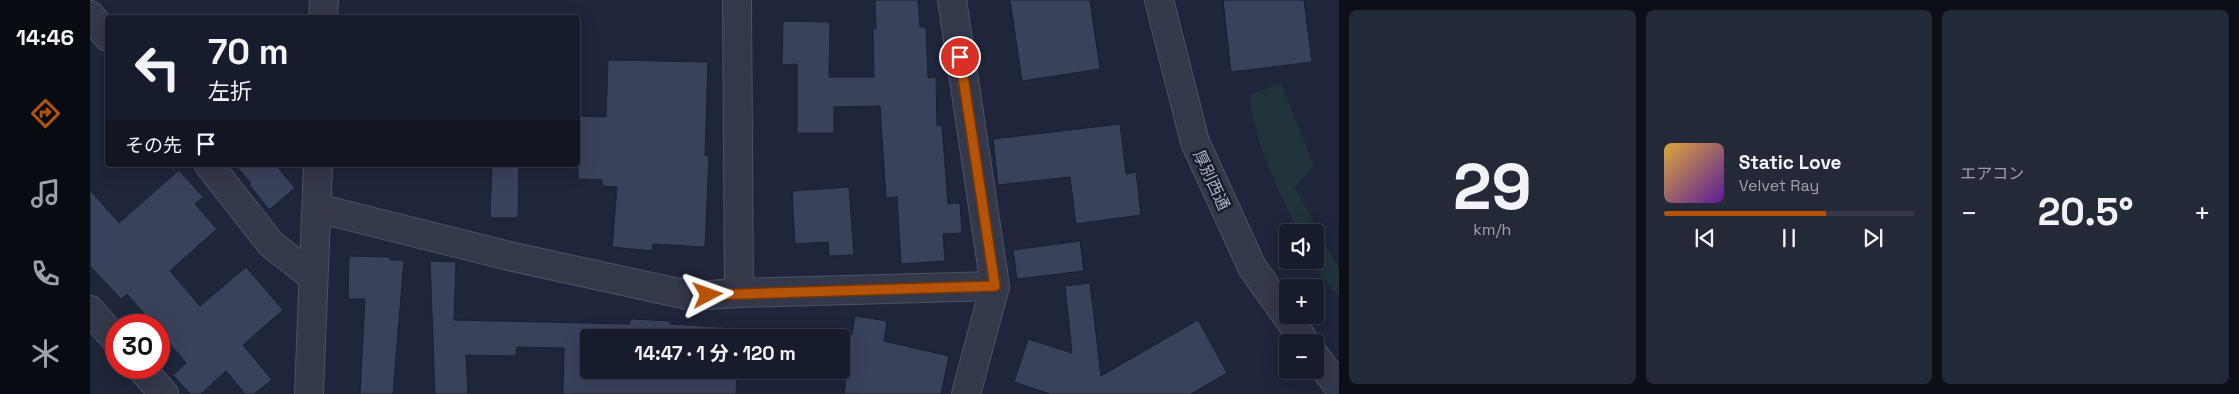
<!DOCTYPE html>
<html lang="ja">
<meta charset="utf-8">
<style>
:root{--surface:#171c2c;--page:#242938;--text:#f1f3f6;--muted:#9ea1a9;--line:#363a48;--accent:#b45309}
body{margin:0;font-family:"Space Grotesk","Noto Sans JP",sans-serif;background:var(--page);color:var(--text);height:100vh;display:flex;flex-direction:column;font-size:19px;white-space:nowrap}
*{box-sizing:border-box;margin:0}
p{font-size:16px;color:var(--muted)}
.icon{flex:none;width:28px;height:28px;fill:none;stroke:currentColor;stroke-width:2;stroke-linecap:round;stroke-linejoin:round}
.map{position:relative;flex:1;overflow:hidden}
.sheet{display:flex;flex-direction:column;gap:10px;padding:10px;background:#0d0f18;width:900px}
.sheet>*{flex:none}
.hud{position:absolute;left:15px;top:15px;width:475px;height:152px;border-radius:5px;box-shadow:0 5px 20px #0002,0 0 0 1px var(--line);background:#171c2c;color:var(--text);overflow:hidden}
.fabs{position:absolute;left:1189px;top:224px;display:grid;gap:10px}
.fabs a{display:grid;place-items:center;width:45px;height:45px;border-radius:5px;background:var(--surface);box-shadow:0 5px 20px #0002,0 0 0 1px var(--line);font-size:25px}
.speed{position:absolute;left:15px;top:314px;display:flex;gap:10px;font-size:25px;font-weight:700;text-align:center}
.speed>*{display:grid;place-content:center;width:65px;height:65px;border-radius:50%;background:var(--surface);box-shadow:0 5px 20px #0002,0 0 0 1px var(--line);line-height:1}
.speed .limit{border:8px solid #d22;background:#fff;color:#111}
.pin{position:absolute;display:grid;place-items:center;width:42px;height:42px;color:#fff;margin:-21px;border:2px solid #fff;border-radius:50%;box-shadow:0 1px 5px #0007}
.me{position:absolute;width:55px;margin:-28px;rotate:86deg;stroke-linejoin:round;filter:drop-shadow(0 0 4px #0008)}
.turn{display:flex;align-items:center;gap:18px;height:105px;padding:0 20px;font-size:22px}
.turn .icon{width:65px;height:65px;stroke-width:2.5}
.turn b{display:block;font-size:35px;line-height:42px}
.then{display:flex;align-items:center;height:48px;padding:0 20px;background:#0003;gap:10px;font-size:19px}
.big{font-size:38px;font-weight:700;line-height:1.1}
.sheet .tile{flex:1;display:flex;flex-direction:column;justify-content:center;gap:8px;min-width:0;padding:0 18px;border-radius:8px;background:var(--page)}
.sheet .dial{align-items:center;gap:0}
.dial b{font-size:65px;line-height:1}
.song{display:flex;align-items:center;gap:15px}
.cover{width:60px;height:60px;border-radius:8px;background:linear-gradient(135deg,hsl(40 70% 55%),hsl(270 70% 35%))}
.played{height:5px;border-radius:2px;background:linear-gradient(90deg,var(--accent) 65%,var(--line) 65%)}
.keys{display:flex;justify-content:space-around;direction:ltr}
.heat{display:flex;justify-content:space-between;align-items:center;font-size:28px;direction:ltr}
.sheet .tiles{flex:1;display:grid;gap:10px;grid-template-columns:repeat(3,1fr)}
.trip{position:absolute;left:490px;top:329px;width:270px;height:50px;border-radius:5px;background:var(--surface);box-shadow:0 5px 20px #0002,0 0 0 1px var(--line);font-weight:700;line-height:50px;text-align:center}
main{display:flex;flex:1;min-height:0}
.menu{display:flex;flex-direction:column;width:90px;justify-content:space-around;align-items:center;background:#090b12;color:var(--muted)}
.menu .icon{width:35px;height:35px}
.menu .on{color:var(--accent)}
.menu b{font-size:22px;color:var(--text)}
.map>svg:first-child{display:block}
.green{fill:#21333b}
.building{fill:#3a415a;stroke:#1a1f31;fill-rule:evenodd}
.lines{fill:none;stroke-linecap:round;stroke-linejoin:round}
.minor-casing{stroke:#4d5265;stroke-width:30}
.minor{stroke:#33384a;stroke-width:28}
.route-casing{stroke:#753606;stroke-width:12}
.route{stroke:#b45309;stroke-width:9}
.labels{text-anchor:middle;stroke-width:5;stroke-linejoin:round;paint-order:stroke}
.street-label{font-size:16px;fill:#adb2c7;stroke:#181d2e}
</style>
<main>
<nav class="menu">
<b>14:46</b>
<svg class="icon on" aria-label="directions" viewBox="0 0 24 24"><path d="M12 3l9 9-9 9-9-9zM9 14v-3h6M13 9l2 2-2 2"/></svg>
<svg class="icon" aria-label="music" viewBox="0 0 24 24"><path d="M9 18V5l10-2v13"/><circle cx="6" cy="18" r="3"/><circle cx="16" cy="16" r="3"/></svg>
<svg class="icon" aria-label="phone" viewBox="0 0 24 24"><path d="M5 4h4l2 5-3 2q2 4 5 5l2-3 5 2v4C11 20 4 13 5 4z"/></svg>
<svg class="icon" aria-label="climate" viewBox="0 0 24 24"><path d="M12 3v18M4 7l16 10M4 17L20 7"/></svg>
</nav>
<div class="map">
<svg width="1249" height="394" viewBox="0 0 1249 394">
<rect width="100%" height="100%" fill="#1f253a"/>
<path class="green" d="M1191,83l33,82 -19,23 44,81v28l-18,-23 -8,-14h2v-28h-16c-22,-43 -44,-89 -50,-137z"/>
<g class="building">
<polygon points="785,0 828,0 830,27 836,27 838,78 846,77 847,126 852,125 858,204 870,203 872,233 853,234 855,261 811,264 807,197 796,198 790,106 744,107 744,133 707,133 707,64 692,65 693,21 740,22 739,77 784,77 783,29 786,29"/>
<polygon points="920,0 1000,0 1010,69 932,81"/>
<polygon points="1133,0 1214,0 1222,62 1141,72"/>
<polygon points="518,60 618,62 615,155 619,155 615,247 563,244 562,251 522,247 527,187 512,186 512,180 488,179 488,116 516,117"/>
<polygon points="1030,124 1036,174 1046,172 1051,215 986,224 980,177 908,185 903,139"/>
<polygon points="145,165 186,165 205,188 179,210 159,184 161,183"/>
<polygon points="402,165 429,165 428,218 400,218"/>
<polygon points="89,170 113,197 105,204 127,229 80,271 110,306 156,267 193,310 153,345 182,380 164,394 155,394 136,371 111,394 100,394 83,375 96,363 69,331 69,325 64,325 37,294 31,299 0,266 0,190 29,223"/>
<polygon points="759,187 764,255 739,256 738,242 705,244 702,191"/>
<polygon points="990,241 994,271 927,279 923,250"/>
<polygon points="259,256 300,257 300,260 314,260 303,394 270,394 275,299 258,299"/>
<path d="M340,261l26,1 -2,58 176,4v-5l40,2v3l113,7 1,-2 68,6 3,-19 32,5 -3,20 65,15 -8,38h-97l2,-13 -106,-9v3l-3,-1 -1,20h-173l1,-46 -47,-1 -1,9 -50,-1 2,39h-33zM499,338h252v32h-252z"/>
<polygon points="1000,283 1011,376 1108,320 1137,373 1101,394 960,394 924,382 938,339 982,353 975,286"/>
</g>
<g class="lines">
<defs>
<g id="minor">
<polyline points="647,0 649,293"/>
<polyline points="862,0 905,286 876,394"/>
<polyline points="1069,0 1105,142 1162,267 1215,342"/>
<polyline points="0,15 18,37"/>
<polyline points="233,18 234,0"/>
<polyline points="119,165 181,244 223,277"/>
<polyline points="227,208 419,256 602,296 649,293 905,286"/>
<polyline points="0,310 26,340"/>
<polyline points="1225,356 1249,387"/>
<polyline points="51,368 74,394"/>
<polyline points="219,394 228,165"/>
</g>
</defs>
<use href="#minor" class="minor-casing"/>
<use href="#minor" class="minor"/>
</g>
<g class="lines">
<defs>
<polyline id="route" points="618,295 905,286 870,57"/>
</defs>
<use href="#route" class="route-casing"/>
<use href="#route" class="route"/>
</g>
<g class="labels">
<g class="street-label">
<text transform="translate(1122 180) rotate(65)" y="6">厚別西通</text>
</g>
</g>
</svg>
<div class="fabs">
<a><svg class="icon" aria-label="sound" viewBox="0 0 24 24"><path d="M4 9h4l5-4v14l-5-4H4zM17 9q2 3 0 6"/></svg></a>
<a>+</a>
<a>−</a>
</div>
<div class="speed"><div class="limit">30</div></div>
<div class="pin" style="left:870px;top:57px;background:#d93025"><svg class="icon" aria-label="arrive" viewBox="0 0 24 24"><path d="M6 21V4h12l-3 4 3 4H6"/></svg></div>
<svg class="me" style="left:618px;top:295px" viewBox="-20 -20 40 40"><path d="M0-17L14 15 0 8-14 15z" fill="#b45309" stroke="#fff" stroke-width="4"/></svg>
<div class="trip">14:47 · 1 分 · 120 m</div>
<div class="hud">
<div class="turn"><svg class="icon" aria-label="left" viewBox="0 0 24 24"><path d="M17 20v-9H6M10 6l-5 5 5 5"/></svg><div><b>70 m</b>左折</div></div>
<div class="then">その先<svg class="icon" aria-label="arrive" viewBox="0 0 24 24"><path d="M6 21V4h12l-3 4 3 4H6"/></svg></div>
</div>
</div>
<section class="sheet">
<div class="tiles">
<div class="tile dial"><b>29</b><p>km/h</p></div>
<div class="tile">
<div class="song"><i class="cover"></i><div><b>Static Love</b><p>Velvet Ray</p></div></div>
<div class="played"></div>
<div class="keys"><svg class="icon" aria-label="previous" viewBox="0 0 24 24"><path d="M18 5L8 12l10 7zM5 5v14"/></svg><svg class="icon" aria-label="pause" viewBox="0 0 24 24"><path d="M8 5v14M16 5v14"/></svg><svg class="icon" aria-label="next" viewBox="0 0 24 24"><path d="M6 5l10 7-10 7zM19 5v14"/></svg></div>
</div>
<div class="tile"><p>エアコン</p>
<div class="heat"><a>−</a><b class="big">20.5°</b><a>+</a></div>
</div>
</div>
</section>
</main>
